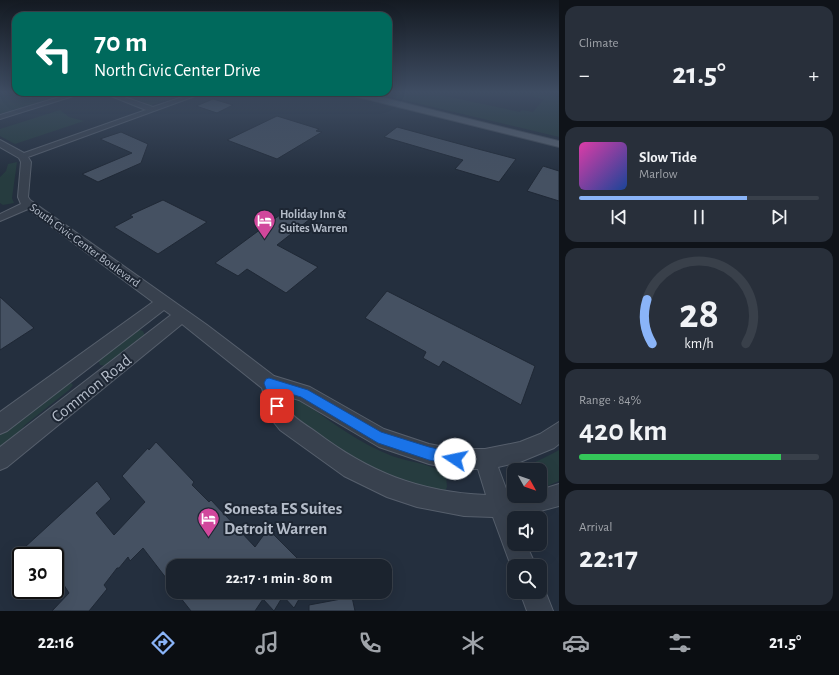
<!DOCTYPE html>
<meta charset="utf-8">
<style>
:root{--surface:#1b232e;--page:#282f3a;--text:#f1f3f6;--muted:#a0a4aa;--line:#39404a;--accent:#8ab4f8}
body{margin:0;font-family:"Alegreya Sans",sans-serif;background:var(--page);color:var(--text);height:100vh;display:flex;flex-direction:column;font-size:15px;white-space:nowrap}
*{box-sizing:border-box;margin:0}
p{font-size:13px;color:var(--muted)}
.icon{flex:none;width:22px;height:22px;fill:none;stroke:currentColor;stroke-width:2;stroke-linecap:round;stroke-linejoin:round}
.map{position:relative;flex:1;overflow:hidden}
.details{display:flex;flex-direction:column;gap:6px;padding:6px;background:#0f1319;width:280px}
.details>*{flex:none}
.banner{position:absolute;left:12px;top:12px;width:380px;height:84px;border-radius:12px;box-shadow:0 4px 16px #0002,0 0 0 1px var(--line);background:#00695c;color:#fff;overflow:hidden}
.needle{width:26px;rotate:130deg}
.controls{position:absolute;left:507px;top:463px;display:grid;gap:8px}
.controls a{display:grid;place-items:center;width:40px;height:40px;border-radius:8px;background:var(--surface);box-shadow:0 4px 16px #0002,0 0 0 1px var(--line);font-size:20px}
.speed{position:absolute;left:12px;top:547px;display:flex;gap:8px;font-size:20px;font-weight:700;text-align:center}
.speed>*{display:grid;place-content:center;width:52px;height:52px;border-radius:50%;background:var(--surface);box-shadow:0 4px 16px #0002,0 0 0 1px var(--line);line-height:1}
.speed .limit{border:2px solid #111;border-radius:6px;background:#fff;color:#111}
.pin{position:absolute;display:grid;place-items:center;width:34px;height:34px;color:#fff;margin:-17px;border-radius:8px;box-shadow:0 2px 6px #0006}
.me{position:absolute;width:44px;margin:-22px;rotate:281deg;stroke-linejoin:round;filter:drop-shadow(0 0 3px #0008)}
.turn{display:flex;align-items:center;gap:14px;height:84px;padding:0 16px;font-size:18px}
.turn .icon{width:52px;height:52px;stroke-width:2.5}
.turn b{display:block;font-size:28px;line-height:34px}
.big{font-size:30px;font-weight:700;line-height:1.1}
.details .widget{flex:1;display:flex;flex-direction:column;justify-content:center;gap:6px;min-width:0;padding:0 14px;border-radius:12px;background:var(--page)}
.details .dial{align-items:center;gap:0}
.dial svg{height:104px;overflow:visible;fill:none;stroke:var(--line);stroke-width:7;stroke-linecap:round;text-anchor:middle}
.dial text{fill:var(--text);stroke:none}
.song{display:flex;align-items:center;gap:12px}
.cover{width:48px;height:48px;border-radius:6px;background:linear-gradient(135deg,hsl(320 70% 55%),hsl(220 70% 35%))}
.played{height:4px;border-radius:2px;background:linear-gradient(90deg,var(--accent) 70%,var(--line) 70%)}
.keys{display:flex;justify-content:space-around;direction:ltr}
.heat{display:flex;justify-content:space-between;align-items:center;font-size:22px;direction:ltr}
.charge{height:6px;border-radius:3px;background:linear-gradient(90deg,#34c759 84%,var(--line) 0)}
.trip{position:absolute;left:166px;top:559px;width:226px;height:40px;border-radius:12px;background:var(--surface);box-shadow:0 4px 16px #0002,0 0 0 1px var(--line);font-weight:700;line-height:40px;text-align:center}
.tab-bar{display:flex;height:64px;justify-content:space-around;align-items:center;background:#0b0e12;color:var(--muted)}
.tab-bar .icon{width:28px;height:28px}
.tab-bar .selected{color:var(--accent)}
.tab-bar b{font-size:18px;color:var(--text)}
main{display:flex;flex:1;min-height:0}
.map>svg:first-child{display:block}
.green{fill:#263c3f}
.building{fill:#455162;stroke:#1f2835}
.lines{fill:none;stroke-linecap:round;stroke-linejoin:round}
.minor-casing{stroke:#565f6c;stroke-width:2}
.major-casing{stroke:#414a57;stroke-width:2}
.minor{fill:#38414e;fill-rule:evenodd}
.major{fill:#56606e;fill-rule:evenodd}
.route{fill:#1a73e8;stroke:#114b97}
.labels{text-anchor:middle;stroke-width:4;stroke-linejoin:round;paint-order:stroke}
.far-poi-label{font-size:12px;font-weight:bold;fill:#b4bcc9;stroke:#1d2633;text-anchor:start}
.far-street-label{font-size:12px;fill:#b4bcc9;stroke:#1d2633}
.near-street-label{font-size:17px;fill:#b4bcc9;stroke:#1d2633}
.near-poi-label{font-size:17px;font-weight:bold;fill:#b4bcc9;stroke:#1d2633;text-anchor:start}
</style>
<main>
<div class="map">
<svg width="559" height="611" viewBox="0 0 559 611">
<rect width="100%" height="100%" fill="#242f3e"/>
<g class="green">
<polygon points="0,92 77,92 0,114"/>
<polygon points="112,92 192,92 151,105"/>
<polygon points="370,92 426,92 520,112 522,110 533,112 544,99 534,97 536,94 525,92 559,97 559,135 405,99 559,135 559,137"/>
<polygon points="60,110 69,117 84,121 15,144 0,136 0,129"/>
<polygon points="17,162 12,198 14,203 3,205 0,203 0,177 6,171 8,164"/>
<polygon points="137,329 143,331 145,336 107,366 100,365 98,359"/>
<polygon points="70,382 73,385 69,390 25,425 9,444 0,451 0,432"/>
<path d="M293,400l9,1c29,21 57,42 90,55 16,6 44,8 54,20l1,11 -2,4 -33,-6 -52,-22 -71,-49 -2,-8z"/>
<path d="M559,450v31l-19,8v-19h-26v15c-3,-4 -6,-10 -2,-14 3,-3 8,-4 12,-5 13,-4 24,-10 35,-16z"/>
</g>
<g class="building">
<polygon points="213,99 233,105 217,113 196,106"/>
<polygon points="277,116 319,129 316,131 322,132 277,159 227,140"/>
<polygon points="397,127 478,149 516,159 499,182 455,169 463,160 384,137"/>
<polygon points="121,132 148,144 141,163 98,182 82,174 132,153 100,139"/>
<polygon points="543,166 559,171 559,201 527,191"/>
<polygon points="163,200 207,222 158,254 114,227 133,217 130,215"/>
<polygon points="288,209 310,219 277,245 318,267 286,293 247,269 238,276 215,263"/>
<polygon points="387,291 535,366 521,405 443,361 439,367 423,358 426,352 365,318"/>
<polygon points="0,297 34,328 0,350"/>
<polygon points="156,442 194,482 192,485 209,502 211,500 255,547 268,529 305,566 173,566 173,587 143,548 130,561 128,557 119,568 117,568 104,585 107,589 89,611 52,611 69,593 55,571 55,556 29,556 24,548 97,481 111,499 96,513 114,535 145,502 122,476 148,448 149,450"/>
<polygon points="176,592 303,592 294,608 283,596 274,611 263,599 255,611 191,611"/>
<polygon points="352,597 355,611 309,611 309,605"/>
</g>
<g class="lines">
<defs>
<g id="minor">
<polygon points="76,92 86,92 0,119 0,115"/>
<path d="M101,92h9l43,15 44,-15h9l-178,65 3,5 -3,35 2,3 177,125 67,51 36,11 74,42 45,15 26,5h30l35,-7 20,-8 19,-12v22l-5,4 -34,14 -22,5 10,27h6v2h26v-6l19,-6v22l-45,12v26h12l10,22h-22v8l-21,-57 -29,-1 -47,-9 -30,-10 -43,-21 -64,-46 -8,-10 -10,-32 -80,-64 -175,143 -7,3v-23l171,-132 -7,-5 -157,121 -7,3v-22l153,-110 -125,-93 -28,12v-7l21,-10 -3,-7 3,-35 -2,-4 -19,-11v-7l24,13 122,-43zM282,395l17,5 80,47 50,17 26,5h23l8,26c-67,-3 -117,-23 -170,-63 -17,-12 -28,-16 -34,-37z"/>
<polygon points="540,582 542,583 553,611 527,611 520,592 540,592"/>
</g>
<polygon id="major" points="345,92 360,92 559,141 559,147 346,94"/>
</defs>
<use href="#minor" class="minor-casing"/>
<use href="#major" class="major-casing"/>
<use href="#minor" class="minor"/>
<use href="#major" class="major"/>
</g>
<linearGradient id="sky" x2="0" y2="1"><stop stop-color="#141a22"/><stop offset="0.52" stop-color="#3f4d63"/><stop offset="1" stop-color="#3f4d63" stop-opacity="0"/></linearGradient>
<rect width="559" height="177" fill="url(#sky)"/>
<polygon class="route" points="269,378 308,390 381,432 429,447 460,454 462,459 460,463 455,465 429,460 378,443 301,397 277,390 283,406 281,410 277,411 273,410 264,383 266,379"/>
<defs>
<symbol id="hotel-pin" viewBox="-11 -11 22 30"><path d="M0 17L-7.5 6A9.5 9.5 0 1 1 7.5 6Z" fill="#d1479c" stroke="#1d2633"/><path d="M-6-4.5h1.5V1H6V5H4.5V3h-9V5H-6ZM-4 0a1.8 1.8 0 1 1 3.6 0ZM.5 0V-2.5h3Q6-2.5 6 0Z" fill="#fff"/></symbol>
</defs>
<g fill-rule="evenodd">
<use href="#hotel-pin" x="252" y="208" width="25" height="34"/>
<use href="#hotel-pin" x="196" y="506" width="25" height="34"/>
</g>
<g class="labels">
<g class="far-poi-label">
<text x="280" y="218">Holiday Inn &amp;<tspan x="280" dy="14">Suites Warren</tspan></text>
</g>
<g class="far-street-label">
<text transform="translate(85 245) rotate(36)" y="4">South Civic Center Boulevard</text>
</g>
<g class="near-street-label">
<text transform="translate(91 388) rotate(-39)" y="6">Common Road</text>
</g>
<g class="near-poi-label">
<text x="224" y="514">Sonesta ES Suites<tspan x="224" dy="20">Detroit Warren</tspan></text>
</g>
</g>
</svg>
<div class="controls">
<a><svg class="needle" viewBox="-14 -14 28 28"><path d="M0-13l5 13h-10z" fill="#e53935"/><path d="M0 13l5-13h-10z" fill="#a0a4aa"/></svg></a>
<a><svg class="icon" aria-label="sound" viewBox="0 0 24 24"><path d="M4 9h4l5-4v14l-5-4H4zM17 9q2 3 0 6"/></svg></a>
<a><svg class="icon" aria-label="search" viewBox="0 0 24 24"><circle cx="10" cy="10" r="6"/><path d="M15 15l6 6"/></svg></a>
</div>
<div class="speed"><div class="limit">30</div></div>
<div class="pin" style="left:277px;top:406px;background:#d93025"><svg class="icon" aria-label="arrive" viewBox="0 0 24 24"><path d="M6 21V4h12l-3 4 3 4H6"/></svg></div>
<svg class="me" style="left:455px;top:459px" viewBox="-20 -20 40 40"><circle r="19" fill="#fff"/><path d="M0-13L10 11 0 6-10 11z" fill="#1a73e8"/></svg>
<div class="trip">22:17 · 1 min · 80 m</div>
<div class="banner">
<div class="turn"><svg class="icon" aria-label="left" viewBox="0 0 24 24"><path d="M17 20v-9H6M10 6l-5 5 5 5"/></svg><div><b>70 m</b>North Civic Center Drive</div></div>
</div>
</div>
<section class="details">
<div class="widget"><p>Climate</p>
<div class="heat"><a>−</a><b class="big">21.5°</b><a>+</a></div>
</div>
<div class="widget">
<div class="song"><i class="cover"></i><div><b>Slow Tide</b><p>Marlow</p></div></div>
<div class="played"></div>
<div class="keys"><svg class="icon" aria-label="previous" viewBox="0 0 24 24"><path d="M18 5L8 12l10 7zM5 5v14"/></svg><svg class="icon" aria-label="pause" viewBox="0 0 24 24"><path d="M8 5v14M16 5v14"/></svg><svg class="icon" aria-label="next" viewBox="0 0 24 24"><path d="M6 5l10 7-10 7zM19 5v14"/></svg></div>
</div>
<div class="widget dial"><svg viewBox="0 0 100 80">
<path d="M14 69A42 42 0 1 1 86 69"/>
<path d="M14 69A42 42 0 0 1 10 35" stroke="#8ab4f8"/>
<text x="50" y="56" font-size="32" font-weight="700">28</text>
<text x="50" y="72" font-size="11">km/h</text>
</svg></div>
<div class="widget"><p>Range · 84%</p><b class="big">420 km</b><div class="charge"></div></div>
<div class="widget"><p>Arrival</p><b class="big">22:17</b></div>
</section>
</main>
<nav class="tab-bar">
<b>22:16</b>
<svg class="icon selected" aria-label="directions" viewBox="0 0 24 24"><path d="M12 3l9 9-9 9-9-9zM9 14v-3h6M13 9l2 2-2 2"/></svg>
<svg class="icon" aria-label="music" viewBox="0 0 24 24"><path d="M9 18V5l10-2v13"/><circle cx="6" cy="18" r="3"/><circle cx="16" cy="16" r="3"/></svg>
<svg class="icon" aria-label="phone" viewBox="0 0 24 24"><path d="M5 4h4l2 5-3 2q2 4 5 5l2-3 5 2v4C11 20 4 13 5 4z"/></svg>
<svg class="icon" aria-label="climate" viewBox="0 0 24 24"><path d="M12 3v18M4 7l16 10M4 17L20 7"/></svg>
<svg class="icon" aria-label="car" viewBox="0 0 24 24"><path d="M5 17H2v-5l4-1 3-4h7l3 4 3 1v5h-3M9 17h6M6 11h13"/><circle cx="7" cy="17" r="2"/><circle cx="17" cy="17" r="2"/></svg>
<svg class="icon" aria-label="filters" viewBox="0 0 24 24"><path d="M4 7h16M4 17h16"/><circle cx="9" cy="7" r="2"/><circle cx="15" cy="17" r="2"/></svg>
<b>21.5°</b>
</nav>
